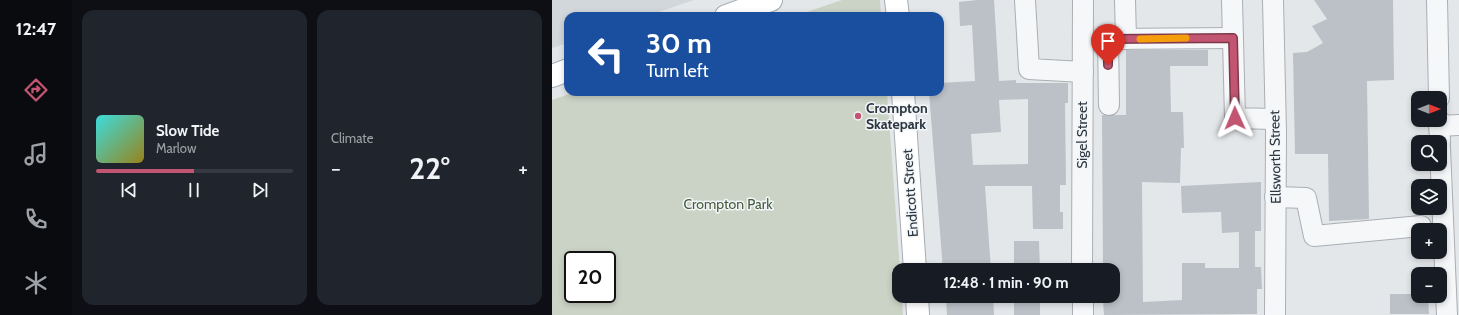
<!DOCTYPE html>
<meta charset="utf-8">
<style>
:root{--surface:#171b24;--page:#20242c;--text:#f1f3f6;--muted:#9ea1a6;--line:#363941;--accent:#c25672}
body{margin:0;font-family:Cabin,sans-serif;background:var(--page);color:var(--text);height:100vh;display:flex;flex-direction:column;font-size:15px;white-space:nowrap}
*{box-sizing:border-box;margin:0}
p{font-size:13px;color:var(--muted)}
.icon{flex:none;width:22px;height:22px;fill:none;stroke:currentColor;stroke-width:2;stroke-linecap:round;stroke-linejoin:round}
.map{position:relative;flex:1;overflow:hidden}
.sheet{display:flex;flex-direction:column;gap:10px;padding:10px;background:#0d0f14;width:480px}
.sheet>*{flex:none}
.banner{position:absolute;left:12px;top:12px;width:380px;height:84px;border-radius:12px;box-shadow:0 2px 6px #0003;background:#1a4fa0;color:#fff;overflow:hidden}
.needle{width:26px;rotate:90deg}
.fabs{position:absolute;left:859px;top:91px;display:grid;gap:8px}
.fabs a{display:grid;place-items:center;width:36px;height:36px;border-radius:8px;background:var(--surface);box-shadow:0 2px 6px #0003;font-size:20px}
.speed{position:absolute;left:12px;top:251px;display:flex;gap:8px;font-size:20px;font-weight:700;text-align:center}
.speed>*{display:grid;place-content:center;width:52px;height:52px;border-radius:50%;background:var(--surface);box-shadow:0 2px 6px #0003;line-height:1}
.speed .limit{border:2px solid #111;border-radius:6px;background:#fff;color:#111}
.pin{position:absolute;display:grid;place-items:center;width:34px;height:34px;color:#fff;margin:-41px -17px;border-radius:50% 50% 50% 0;rotate:-45deg;box-shadow:0 0 4px #0007}
.pin .icon{rotate:45deg}
.me{position:absolute;width:44px;margin:-22px;rotate:359deg;stroke-linejoin:round;filter:drop-shadow(0 0 3px #0008)}
.turn{display:flex;align-items:center;gap:14px;height:84px;padding:0 16px;font-size:18px}
.turn .icon{width:52px;height:52px;stroke-width:2.5}
.turn b{display:block;font-size:28px;line-height:34px}
.big{font-size:30px;font-weight:800;line-height:1.1}
.sheet .widget{flex:1;display:flex;flex-direction:column;justify-content:center;gap:6px;min-width:0;padding:0 14px;border-radius:12px;background:var(--page)}
.song{display:flex;align-items:center;gap:12px}
.cover{width:48px;height:48px;border-radius:6px;background:linear-gradient(135deg,hsl(180 70% 55%),hsl(50 70% 35%))}
.played{height:4px;border-radius:2px;background:linear-gradient(90deg,var(--accent) 50%,var(--line) 50%)}
.keys{display:flex;justify-content:space-around;direction:ltr}
.heat{display:flex;justify-content:space-between;align-items:center;font-size:22px;direction:ltr}
.sheet .tiles{flex:1;display:grid;gap:10px;grid-template-columns:repeat(2,1fr)}
.trip{position:absolute;left:340px;top:263px;width:228px;height:40px;border-radius:12px;background:var(--surface);box-shadow:0 2px 6px #0003;font-weight:800;line-height:40px;text-align:center}
main{display:flex;flex:1;min-height:0}
.dock{display:flex;flex-direction:column;width:72px;justify-content:space-around;align-items:center;background:#090b0e;color:var(--muted)}
.dock .icon{width:28px;height:28px}
.dock .active{color:var(--accent)}
.dock b{font-size:18px;color:var(--text)}
.map>svg:first-child{display:block}
.built{fill:#d2d7dc}
.green{fill:#cbd3c6;fill-rule:evenodd}
.building{fill:#bbc1c7;fill-rule:evenodd}
.lines{fill:none;stroke-linecap:round;stroke-linejoin:round}
.minor-casing{stroke:#a9afb4;stroke-width:22}
.major-casing{stroke:#a4adb5;stroke-width:24}
.minor{stroke:#f6f7f9;stroke-width:20}
.major{stroke:#fff;stroke-width:22}
.route-casing{stroke:#7e384a;stroke-width:10}
.route{stroke:#c25672;stroke-width:7}
.slow{stroke:#f59e0b;stroke-width:7}
.poi-dot{fill:#c25672;stroke:#f3f6f8;stroke-width:1.5}
.labels{text-anchor:middle;stroke-width:3;stroke-linejoin:round;paint-order:stroke}
.poi-label{font-size:14px;font-weight:bold;fill:#2d3741;stroke:#f3f6f8;text-anchor:start}
.street-label{font-size:14px;fill:#2d3741;stroke:#f3f6f8}
.park-label{font-size:14px;fill:#455c3c;stroke:#f3f6f8}
</style>
<main>
<nav class="dock">
<b>12:47</b>
<svg class="icon active" aria-label="directions" viewBox="0 0 24 24"><path d="M12 3l9 9-9 9-9-9zM9 14v-3h6M13 9l2 2-2 2"/></svg>
<svg class="icon" aria-label="music" viewBox="0 0 24 24"><path d="M9 18V5l10-2v13"/><circle cx="6" cy="18" r="3"/><circle cx="16" cy="16" r="3"/></svg>
<svg class="icon" aria-label="phone" viewBox="0 0 24 24"><path d="M5 4h4l2 5-3 2q2 4 5 5l2-3 5 2v4C11 20 4 13 5 4z"/></svg>
<svg class="icon" aria-label="climate" viewBox="0 0 24 24"><path d="M12 3v18M4 7l16 10M4 17L20 7"/></svg>
</nav>
<section class="sheet">
<div class="tiles">
<div class="widget">
<div class="song"><i class="cover"></i><div><b>Slow Tide</b><p>Marlow</p></div></div>
<div class="played"></div>
<div class="keys"><svg class="icon" aria-label="previous" viewBox="0 0 24 24"><path d="M18 5L8 12l10 7zM5 5v14"/></svg><svg class="icon" aria-label="pause" viewBox="0 0 24 24"><path d="M8 5v14M16 5v14"/></svg><svg class="icon" aria-label="next" viewBox="0 0 24 24"><path d="M6 5l10 7-10 7zM19 5v14"/></svg></div>
</div>
<div class="widget"><p>Climate</p>
<div class="heat"><a>−</a><b class="big">22°</b><a>+</a></div>
</div>
</div>
</section>
<div class="map">
<svg width="907" height="315" viewBox="0 0 907 315">
<rect width="100%" height="100%" fill="#e4e7ea"/>
<polygon class="built" points="0,0 142,0 95,16 16,16 16,43 0,48"/>
<g class="green">
<polygon points="290,0 328,0 329,16 243,16"/>
<path d="M23,92h312l13,178 -1,26h3l1,19h-351v-215zM21,260h34v34h-34z"/>
</g>
<g class="building">
<path d="M425,0h17l5,81 17,-1v3h52v20h-3l1,82h-6v27h3v17h-30l-1,-43h-47l6,84h-48l-14,-178h11v-9l35,-2 -3,-56 -12,1 -1,-24zM476,99v65l-55,1 -2,-31 30,-2 -2,-32z"/>
<polygon points="762,0 841,0 842,80 815,81 817,219 777,221 776,154 743,154 741,53 755,52 771,43 760,26 775,19"/>
<polygon points="574,50 656,50 656,66 618,66 619,112 631,112 632,148 629,148 628,183 590,182 591,302 630,300 630,263 653,263 653,268 687,268 687,232 670,233 669,212 630,213 629,186 709,182 709,231 703,231 703,267 709,267 710,289 705,289 705,314 552,315 551,300 561,300 561,270 551,270 550,115 574,115"/>
<polygon points="462,241 487,241 488,270 462,270"/>
<polygon points="838,294 866,294 866,296 876,296 877,314 838,314"/>
<polygon points="441,296 442,315 395,315 394,298"/>
<rect x="462" y="296" width="26" height="19"/>
</g>
<g class="lines">
<defs>
<g id="minor">
<polyline points="473,0 477,69 531,72"/>
<polyline points="573,0 574,39"/>
<polyline points="680,0 683,118 723,119"/>
<polyline points="721,0 724,132 723,315"/>
<polyline points="885,0 887,98"/>
<polyline points="557,105 556,39 681,38"/>
<polyline points="887,120 888,142"/>
<polyline points="887,126 907,125"/>
<polyline points="888,148 895,315"/>
<polyline points="723,197 754,198 762,236 869,226"/>
<polyline points="530,270 531,0"/>
<polyline points="531,296 531,315"/>
</g>
<g id="major">
<polyline points="344,0 346,16"/>
<polyline points="174,16 219,0"/>
<polyline points="0,76 16,70"/>
<polyline points="351,92 363,270"/>
<polyline points="365,296 366,315"/>
</g>
</defs>
<use href="#minor" class="minor-casing"/>
<use href="#major" class="major-casing"/>
<use href="#minor" class="minor"/>
<use href="#major" class="major"/>
</g>
<g class="lines">
<defs>
<polyline id="route" points="556,65 556,39 681,38 683,118"/>
</defs>
<use href="#route" class="route-casing"/>
<use href="#route" class="route"/>
<polyline class="slow" points="588,39 634,38"/>
</g>
<circle class="poi-dot" cx="306" cy="116" r="4"/>
<g class="labels">
<g class="poi-label">
<text x="314" y="113">Crompton<tspan x="314" dy="16">Skatepark</tspan></text>
</g>
<g class="street-label">
<text transform="translate(530 135) rotate(-90)" y="5">Sigel Street</text>
<text transform="translate(723 157) rotate(-91)" y="5">Ellsworth Street</text>
<text transform="translate(358 193) rotate(-94)" y="5">Endicott Street</text>
</g>
<g class="park-label">
<text x="176" y="209">Crompton Park</text>
</g>
</g>
</svg>
<div class="fabs">
<a><svg class="needle" viewBox="-14 -14 28 28"><path d="M0-13l5 13h-10z" fill="#e53935"/><path d="M0 13l5-13h-10z" fill="#9ea1a6"/></svg></a>
<a><svg class="icon" aria-label="search" viewBox="0 0 24 24"><circle cx="10" cy="10" r="6"/><path d="M15 15l6 6"/></svg></a>
<a><svg class="icon" aria-label="layers" viewBox="0 0 24 24"><path d="M12 4l9 5-9 5-9-5zM3 14l9 5 9-5"/></svg></a>
<a>+</a>
<a>−</a>
</div>
<div class="speed"><div class="limit">20</div></div>
<div class="pin" style="left:556px;top:65px;background:#d93025"><svg class="icon" aria-label="arrive" viewBox="0 0 24 24"><path d="M6 21V4h12l-3 4 3 4H6"/></svg></div>
<svg class="me" style="left:683px;top:118px" viewBox="-20 -20 40 40"><path d="M0-17L14 15 0 8-14 15z" fill="#c25672" stroke="#fff" stroke-width="4"/></svg>
<div class="trip">12:48 · 1 min · 90 m</div>
<div class="banner">
<div class="turn"><svg class="icon" aria-label="left" viewBox="0 0 24 24"><path d="M17 20v-9H6M10 6l-5 5 5 5"/></svg><div><b>30 m</b>Turn left</div></div>
</div>
</div>
</main>
